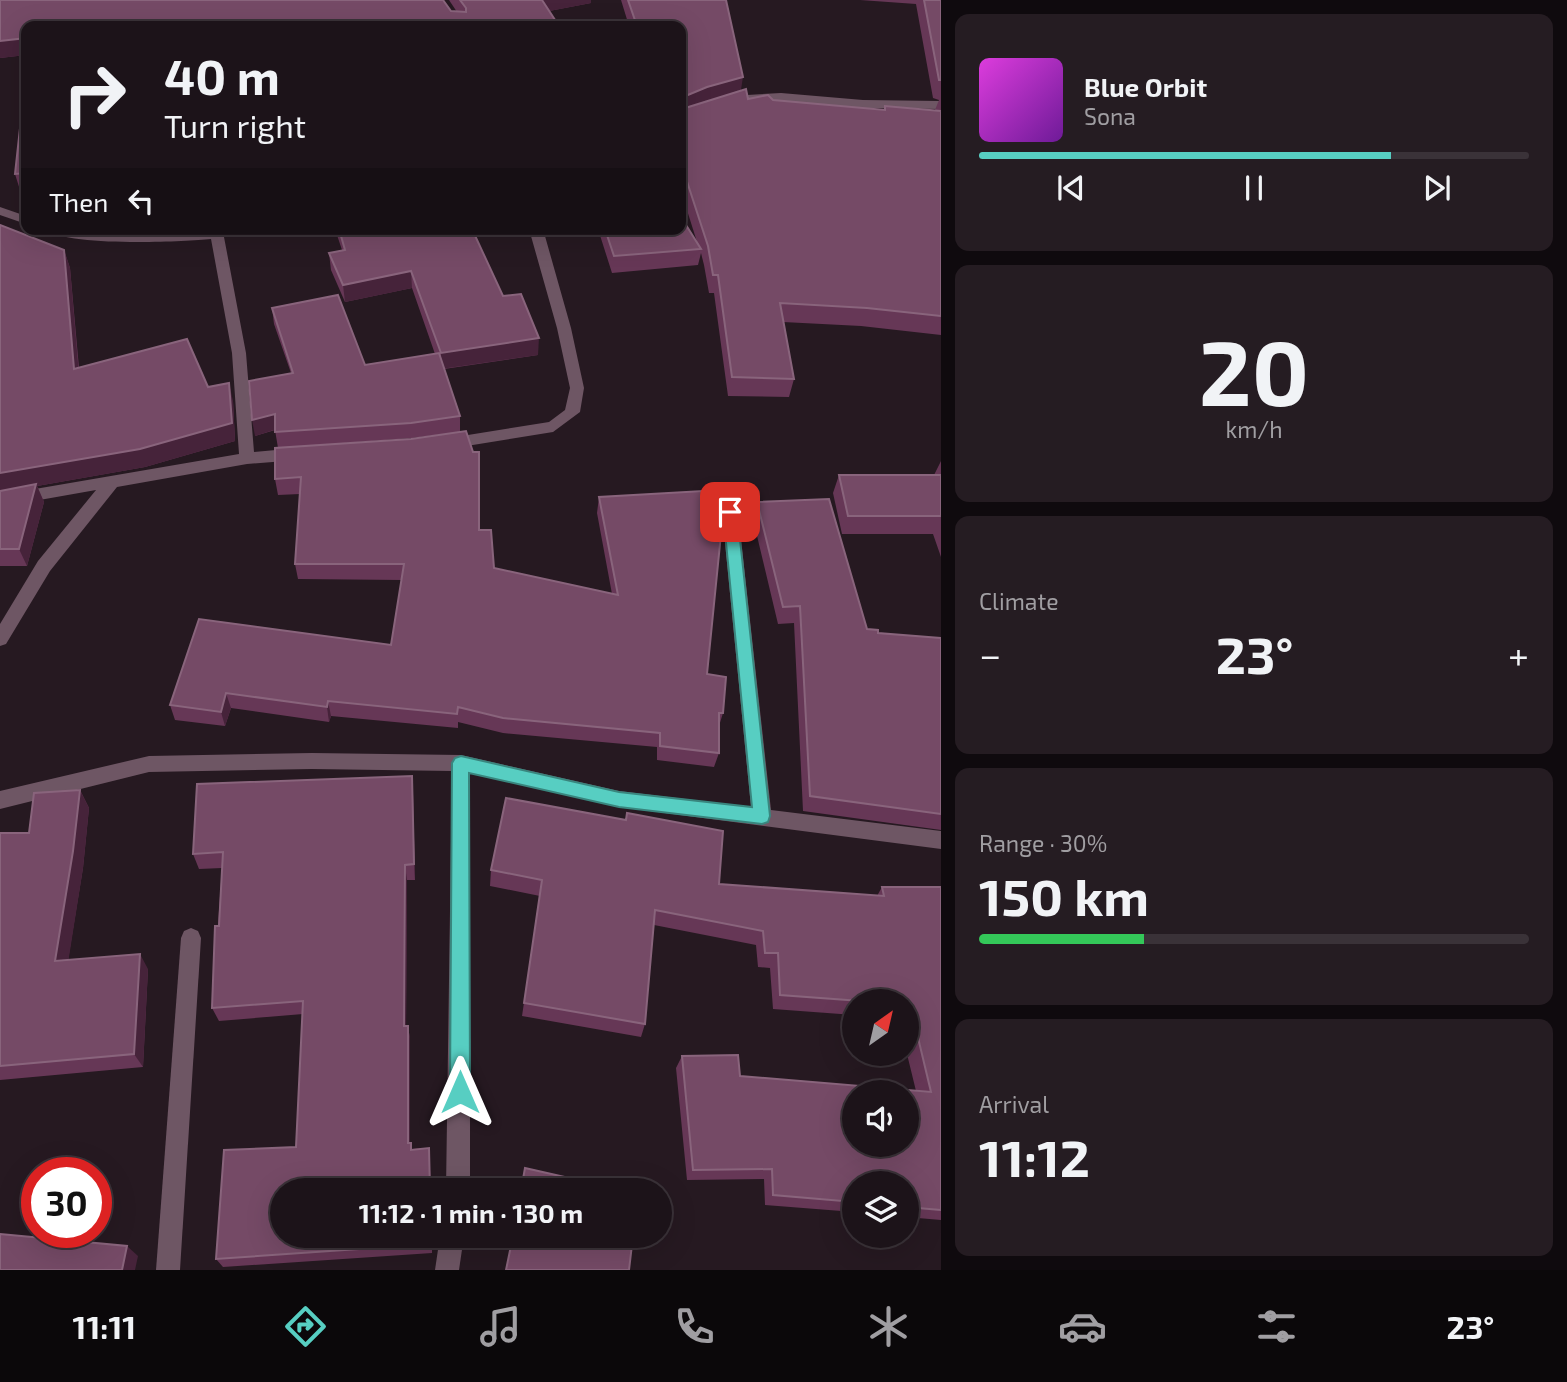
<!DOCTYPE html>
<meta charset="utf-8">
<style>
:root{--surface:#1c1319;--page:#251c22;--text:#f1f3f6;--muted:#a09ea2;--line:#3a3238;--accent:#57cec2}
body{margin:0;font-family:"Exo 2",sans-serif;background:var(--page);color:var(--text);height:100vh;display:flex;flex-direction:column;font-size:26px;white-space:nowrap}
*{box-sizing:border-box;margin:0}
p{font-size:23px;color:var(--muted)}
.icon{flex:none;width:38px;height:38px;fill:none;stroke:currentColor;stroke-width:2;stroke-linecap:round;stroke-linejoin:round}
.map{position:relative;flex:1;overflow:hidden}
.details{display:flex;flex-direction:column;gap:14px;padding:14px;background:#0f0a0e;width:626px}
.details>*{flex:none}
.hud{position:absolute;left:21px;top:21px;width:665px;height:214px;border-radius:14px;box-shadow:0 7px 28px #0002,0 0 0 2px var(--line);background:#1c1319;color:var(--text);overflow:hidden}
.needle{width:46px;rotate:34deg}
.tools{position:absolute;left:842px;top:989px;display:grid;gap:14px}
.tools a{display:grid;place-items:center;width:77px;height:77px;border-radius:50%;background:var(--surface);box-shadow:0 7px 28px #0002,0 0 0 2px var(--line);font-size:35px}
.speed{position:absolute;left:21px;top:1157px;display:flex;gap:14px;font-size:35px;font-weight:700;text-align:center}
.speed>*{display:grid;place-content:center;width:91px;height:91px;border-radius:50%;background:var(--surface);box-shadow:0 7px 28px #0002,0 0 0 2px var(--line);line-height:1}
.speed .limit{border:10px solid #d22;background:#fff;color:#111}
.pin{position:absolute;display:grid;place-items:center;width:60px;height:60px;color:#fff;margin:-30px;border-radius:14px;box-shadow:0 4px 10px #0006}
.me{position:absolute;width:77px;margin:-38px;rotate:0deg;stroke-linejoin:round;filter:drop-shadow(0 0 5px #0008)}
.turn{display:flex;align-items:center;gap:24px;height:147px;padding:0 28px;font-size:32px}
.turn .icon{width:91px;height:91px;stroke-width:2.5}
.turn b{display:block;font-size:49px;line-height:60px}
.then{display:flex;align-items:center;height:66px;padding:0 28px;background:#0003;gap:14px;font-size:26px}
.big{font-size:52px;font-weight:700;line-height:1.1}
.details .widget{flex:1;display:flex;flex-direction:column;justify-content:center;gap:10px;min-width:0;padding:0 24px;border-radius:14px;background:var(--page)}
.details .dial{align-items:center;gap:0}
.dial b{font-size:91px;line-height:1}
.song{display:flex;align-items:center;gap:21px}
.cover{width:84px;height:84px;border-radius:10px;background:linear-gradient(135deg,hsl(300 70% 55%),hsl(280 70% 35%))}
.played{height:7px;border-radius:4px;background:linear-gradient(90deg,var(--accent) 75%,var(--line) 75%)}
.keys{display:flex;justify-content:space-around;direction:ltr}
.heat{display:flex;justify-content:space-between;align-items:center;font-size:38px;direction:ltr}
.charge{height:10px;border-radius:5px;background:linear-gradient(90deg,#34c759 30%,var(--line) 0)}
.trip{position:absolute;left:270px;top:1178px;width:402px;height:70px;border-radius:35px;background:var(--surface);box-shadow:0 7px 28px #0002,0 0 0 2px var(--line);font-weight:700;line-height:70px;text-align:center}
.tab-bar{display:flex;height:112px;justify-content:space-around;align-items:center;background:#0b080a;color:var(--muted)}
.tab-bar .icon{width:49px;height:49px}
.tab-bar .selected{color:var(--accent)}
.tab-bar b{font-size:32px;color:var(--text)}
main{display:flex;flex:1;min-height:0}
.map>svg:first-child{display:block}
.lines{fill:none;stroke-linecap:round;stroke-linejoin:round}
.minor{fill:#6e5664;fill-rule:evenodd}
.wall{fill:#663756}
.shaded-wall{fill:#46233a}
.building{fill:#754a66;stroke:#89647c;stroke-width:2;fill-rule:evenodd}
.route{fill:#57cec2;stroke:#39867e;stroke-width:2}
</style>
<main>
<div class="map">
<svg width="941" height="1270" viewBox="0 0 941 1270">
<rect width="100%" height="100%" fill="#261921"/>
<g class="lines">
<g class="minor">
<polygon points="781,93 863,100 941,101 941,109 863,108 781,101 747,103 741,99 747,95"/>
<polygon points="0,207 26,216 26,224 0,215"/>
<path d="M45,229l112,4 102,-4 -7,4 -28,4 22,116 8,99 44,-4 8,6 -8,6 -51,4 -130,23 -67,84 -44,73 -6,2v-22l38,-63 58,-71 -96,17v-12l239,-41 -7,-101 -21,-114c-30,3 -146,8 -166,-10z"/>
<polygon points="529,229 543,229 571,328 584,388 580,412 553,432 448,449 443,447 440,443 443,439 549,422 565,410 570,388 557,328"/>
<polygon points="730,506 738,512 771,810 941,831 941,849 619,807 470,773 470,1190 446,1190 452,771 312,769 149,772 0,809 0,791 149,756 312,753 461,755 619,791 751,807 722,512"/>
<polygon points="191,928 198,931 201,938 180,1270 156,1270 181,938 184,931"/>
<polygon points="440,1236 464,1236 459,1270 435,1270"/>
</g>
</g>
<g class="wall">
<polygon points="0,0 457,12 449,0 591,0 591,3 549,11 26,26 26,55 0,58"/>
<polygon points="621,0 726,0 741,90 748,99 773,100 884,110 885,106 935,110 939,100 933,98 916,4 860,0 941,0 941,335 861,326 783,322 794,379 789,397 728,396 714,293 709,293 704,265 701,253 698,265 612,273 598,229 681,229 697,242 681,191 681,26 629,26"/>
<polygon points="26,111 26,190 20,190 15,174"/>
<polygon points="0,225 64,250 70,268 79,368 208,387 233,401 235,441 145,467 37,486 44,502 27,566 0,566"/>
<polygon points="335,229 472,229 503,296 538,355 444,369 460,416 460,432 412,438 278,448 275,430 255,436 291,373 274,324 272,308 365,365 435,354 412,288 345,302 331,270 329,253 342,250"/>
<polygon points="275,448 479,530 494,568 612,594 597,513 599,497 707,674 723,713 719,726 719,753 714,767 657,760 657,747 503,733 458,722 458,728 331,716 329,722 231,708 225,726 175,720 170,705 391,645 402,580 298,579 295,564 300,494 278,495 275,479"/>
<polygon points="941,461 941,557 933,534 842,534 833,493 839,475 934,475"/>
<polygon points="757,502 867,629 878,633 941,638 941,830 803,811 794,623 778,624 753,519"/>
<polygon points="80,790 89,808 83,868 68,960 148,969 143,1067 0,1080 0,833 29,833"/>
<polygon points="413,793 415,880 407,880 406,1026 408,1026 410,1039 410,1143 412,1149 429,1148 431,1190 282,1190 432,1236 432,1253 223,1267 216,1259 296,1147 303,1014 219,1021 212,1008 222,868 199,869 193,854"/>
<polygon points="491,870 877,896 882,887 941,887 941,1220 906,1217 906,1183 854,1183 854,1212 765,1205 764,1179 687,1180 676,1068 682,1056 740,1076 916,1091 906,1050 906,1001 854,1001 854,1015 773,1009 770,968 758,967 756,945 654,925 645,1024 641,1037 522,1016 540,896 490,886"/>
</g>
<g class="shaded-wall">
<polygon points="540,0 591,0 591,3 539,13"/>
<polygon points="26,38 26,55 0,58 0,41"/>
<polygon points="743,77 740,96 681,115 683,97 707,87"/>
<polygon points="64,250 70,268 80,387 74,369"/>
<polygon points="411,271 412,288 345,302 343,285"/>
<polygon points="539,338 538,355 441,369 441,353"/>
<polygon points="229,383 233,401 235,441 145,467 37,486 44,502 27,566 19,549 0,492 0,473"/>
<polygon points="275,414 277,429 255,436 252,420"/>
<polygon points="226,693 231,708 225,726 221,712"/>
<polygon points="328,701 331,716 329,722 327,707"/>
<polygon points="412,776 413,793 415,880 414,864"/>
<polygon points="80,790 89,808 83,868 66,976 55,961"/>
<polygon points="405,865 407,880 406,1039 404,1026"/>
<polygon points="140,954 148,969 143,1067 134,1054"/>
<polygon points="408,1026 410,1039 410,1153 408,1143"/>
<polygon points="127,1246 138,1256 135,1270 122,1270"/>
</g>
<g class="building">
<polygon points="0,0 443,0 451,11 466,12 466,8 460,0 542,0 559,26 26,26 26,38 0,41"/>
<polygon points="628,0 726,0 743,77 707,87 683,97 682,109 746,89 748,99 768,95 773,100 885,110 885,106 941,111 941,316 867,308 780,303 794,379 732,377 718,275 713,275 708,246 681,163 681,26 637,26"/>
<polygon points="924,0 941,0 941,80 939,80"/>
<polygon points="22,110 26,111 26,173 15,174"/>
<polygon points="681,217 701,249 614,256 605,229 681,229"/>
<polygon points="0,225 64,250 74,369 187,339 208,387 229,383 232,423 140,449 0,473"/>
<polygon points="339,229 472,229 503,296 521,294 539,338 441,353 411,271 343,285 329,253 345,250"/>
<polygon points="338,295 365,365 439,353 460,416 411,423 275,432 275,414 252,420 249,381 293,373 272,308"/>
<polygon points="466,431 473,452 479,452 479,530 491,530 494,568 618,595 599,497 703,491 706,505 724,504 707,674 726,677 723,713 719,713 719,753 660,746 660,733 503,718 458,707 457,714 328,701 327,707 226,693 221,712 170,705 199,619 391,645 404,564 295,564 301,477 275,479 275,448 411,439"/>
<polygon points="839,475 941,475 941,516 848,516"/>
<polygon points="36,484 19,549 0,549 0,491"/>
<polygon points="829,499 867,629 878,630 878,633 941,638 941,814 810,796 800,606 783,607 757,502"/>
<polygon points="412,776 414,864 405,865 404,1026 408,1026 408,1143 411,1143 411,1150 429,1148 430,1190 282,1190 282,1236 431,1236 431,1244 216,1259 224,1150 296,1147 303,1001 212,1008 215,926 219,926 223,852 193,854 197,784"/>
<polygon points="80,790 73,851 55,961 140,954 134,1054 0,1066 0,833 29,833 34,793"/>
<path d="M506,798l120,22 1,-7 96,18 -4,53 165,12 -2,-9h59v323l-35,-3v-24h-52v19l-81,-7 -1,-26 -79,1 -11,-114 56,-1 2,21 191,16 -21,-88h-4v-3h-45l-81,-6 -2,-42h-13l-2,-22 -108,-21 -10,114 -121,-21 18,-123 -51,-10zM854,1092h52v52h-52z"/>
<polygon points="525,1168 622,1190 521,1190"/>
<polygon points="0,1234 127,1246 122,1270 0,1270"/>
<polygon points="513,1236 633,1236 629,1270 506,1270"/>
</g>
<polygon class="route" points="730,507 737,512 770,816 768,822 762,824 619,807 469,773 470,1092 467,1099 460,1102 453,1099 450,1092 452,763 455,758 461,756 619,792 752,807 723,512"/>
</svg>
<div class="tools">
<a><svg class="needle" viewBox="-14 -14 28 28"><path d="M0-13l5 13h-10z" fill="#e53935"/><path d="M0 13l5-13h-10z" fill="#a09ea2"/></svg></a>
<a><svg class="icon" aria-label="sound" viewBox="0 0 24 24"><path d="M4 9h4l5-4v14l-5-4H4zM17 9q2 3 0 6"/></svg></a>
<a><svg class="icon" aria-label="layers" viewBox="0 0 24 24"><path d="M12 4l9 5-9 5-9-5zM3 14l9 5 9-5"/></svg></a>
</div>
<div class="speed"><div class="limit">30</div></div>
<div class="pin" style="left:730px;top:512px;background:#d93025"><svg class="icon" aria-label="arrive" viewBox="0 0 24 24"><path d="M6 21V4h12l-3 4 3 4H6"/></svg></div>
<svg class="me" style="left:460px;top:1092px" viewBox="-20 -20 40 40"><path d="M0-17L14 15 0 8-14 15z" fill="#57cec2" stroke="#fff" stroke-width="4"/></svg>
<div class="trip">11:12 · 1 min · 130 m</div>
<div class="hud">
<div class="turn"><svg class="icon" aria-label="right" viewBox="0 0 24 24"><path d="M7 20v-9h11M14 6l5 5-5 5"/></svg><div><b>40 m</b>Turn right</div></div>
<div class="then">Then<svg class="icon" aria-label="left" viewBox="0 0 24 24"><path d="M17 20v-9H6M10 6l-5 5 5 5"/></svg></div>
</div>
</div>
<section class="details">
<div class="widget">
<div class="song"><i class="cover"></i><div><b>Blue Orbit</b><p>Sona</p></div></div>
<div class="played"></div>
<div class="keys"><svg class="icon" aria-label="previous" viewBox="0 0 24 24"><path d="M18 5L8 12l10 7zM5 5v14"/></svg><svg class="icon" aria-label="pause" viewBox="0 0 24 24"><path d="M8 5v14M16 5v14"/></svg><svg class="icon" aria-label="next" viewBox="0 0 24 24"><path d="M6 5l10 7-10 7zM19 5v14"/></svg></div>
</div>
<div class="widget dial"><b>20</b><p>km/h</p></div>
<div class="widget"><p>Climate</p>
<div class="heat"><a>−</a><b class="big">23°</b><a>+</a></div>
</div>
<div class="widget"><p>Range · 30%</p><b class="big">150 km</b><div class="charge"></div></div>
<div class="widget"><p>Arrival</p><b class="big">11:12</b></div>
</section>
</main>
<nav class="tab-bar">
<b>11:11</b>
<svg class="icon selected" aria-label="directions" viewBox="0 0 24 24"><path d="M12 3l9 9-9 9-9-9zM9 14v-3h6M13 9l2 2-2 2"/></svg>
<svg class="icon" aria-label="music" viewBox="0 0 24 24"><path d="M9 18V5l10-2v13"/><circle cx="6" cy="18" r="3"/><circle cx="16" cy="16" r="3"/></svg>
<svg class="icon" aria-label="phone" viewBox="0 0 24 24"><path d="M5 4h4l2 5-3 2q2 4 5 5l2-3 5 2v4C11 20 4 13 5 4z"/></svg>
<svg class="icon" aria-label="climate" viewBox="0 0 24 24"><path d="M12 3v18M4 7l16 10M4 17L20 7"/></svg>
<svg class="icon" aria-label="car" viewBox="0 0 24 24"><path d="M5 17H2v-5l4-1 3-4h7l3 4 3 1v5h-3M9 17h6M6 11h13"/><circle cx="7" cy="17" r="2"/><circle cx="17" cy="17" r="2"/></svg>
<svg class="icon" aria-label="filters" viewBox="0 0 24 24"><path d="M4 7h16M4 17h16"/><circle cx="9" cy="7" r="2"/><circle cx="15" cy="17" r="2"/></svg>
<b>23°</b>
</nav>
